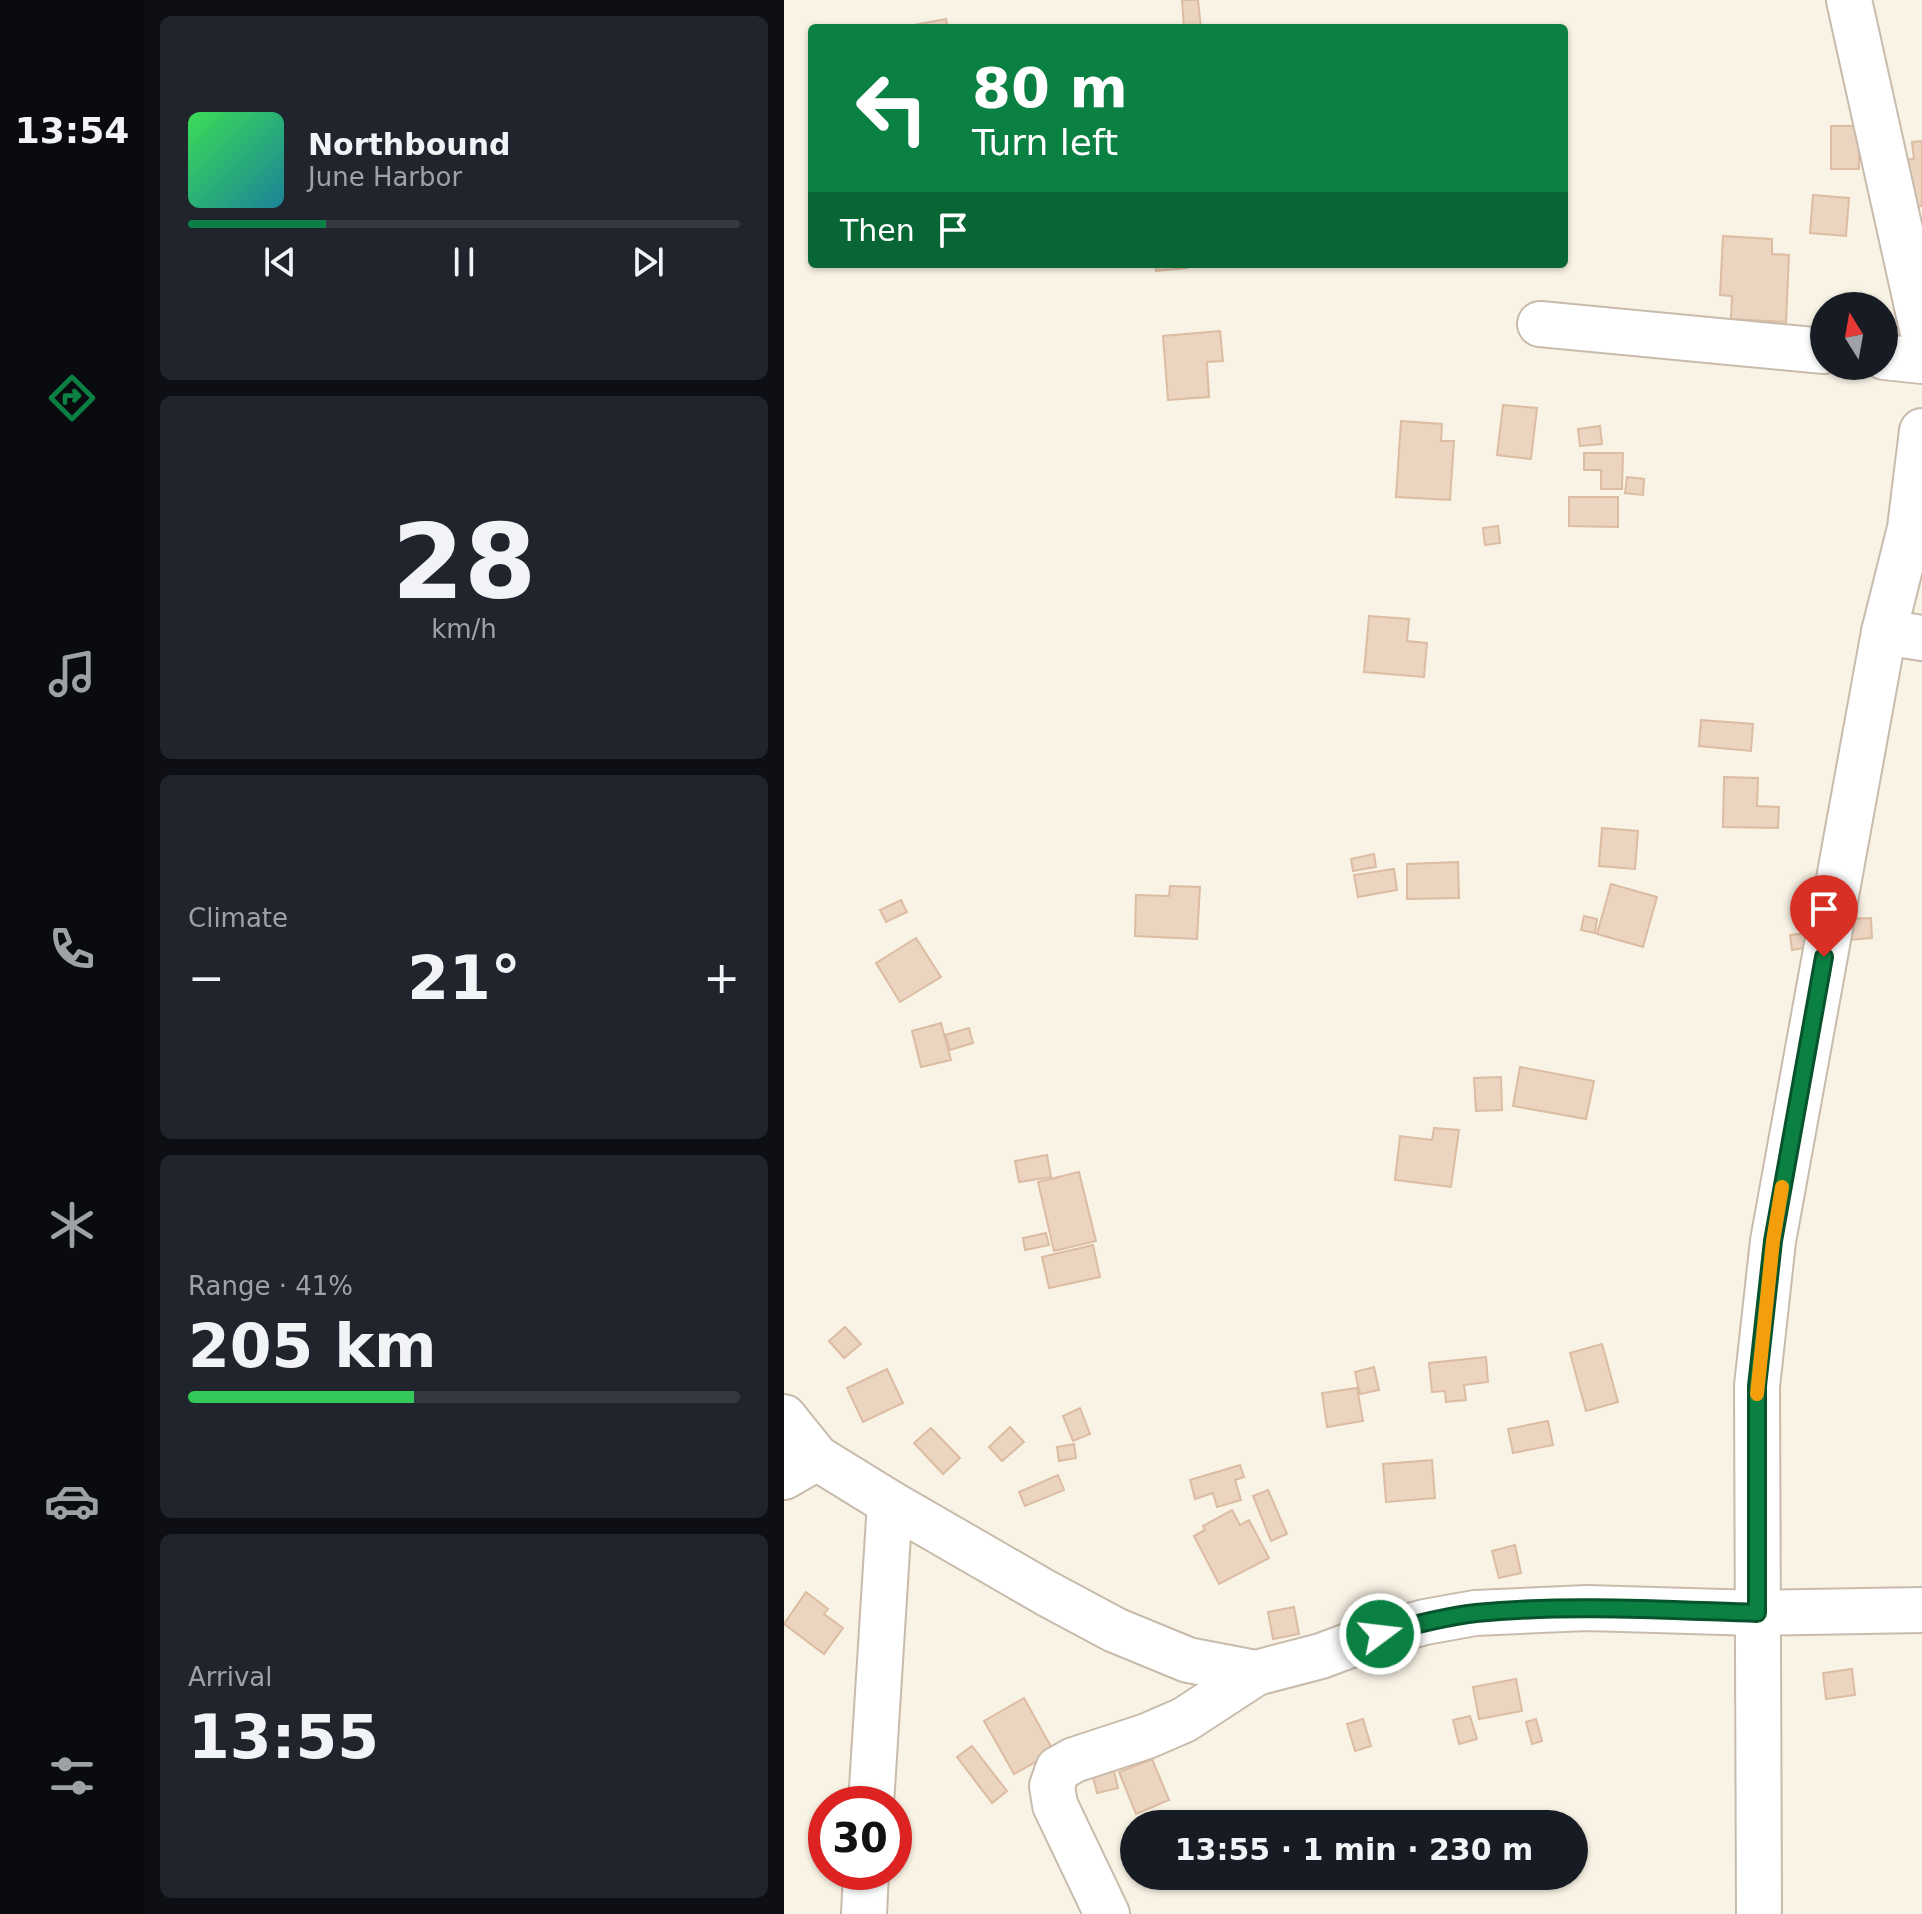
<!DOCTYPE html>
<meta charset="utf-8">
<style>
:root{--surface:#171b24;--page:#20242c;--text:#f1f3f6;--muted:#9ea1a6;--line:#363941;--accent:#0b8043}
body{margin:0;font-family:"DejaVu Sans",sans-serif;background:var(--page);color:var(--text);height:100vh;display:flex;flex-direction:column;font-size:30px;white-space:nowrap}
*{box-sizing:border-box;margin:0}
p{font-size:26px;color:var(--muted)}
.icon{flex:none;width:44px;height:44px;fill:none;stroke:currentColor;stroke-width:2;stroke-linecap:round;stroke-linejoin:round}
.map{position:relative;flex:1;overflow:hidden}
.panel{display:flex;flex-direction:column;gap:16px;padding:16px;background:#0d0f14;width:640px}
.panel>*{flex:none}
.guide{position:absolute;left:24px;top:24px;width:760px;height:244px;border-radius:8px;box-shadow:0 2px 6px #0004;background:#0b8043;color:#fff;overflow:hidden}
.needle{width:52px;rotate:349deg}
.fabs{position:absolute;left:1026px;top:292px;display:grid;gap:16px}
.fabs a{display:grid;place-items:center;width:88px;height:88px;border-radius:50%;background:var(--surface);box-shadow:0 2px 6px #0004;font-size:40px}
.speed{position:absolute;left:24px;top:1786px;display:flex;gap:16px;font-size:40px;font-weight:700;text-align:center}
.speed>*{display:grid;place-content:center;width:104px;height:104px;border-radius:50%;background:var(--surface);box-shadow:0 2px 6px #0004;line-height:1}
.speed .limit{border:12px solid #d22;background:#fff;color:#111}
.pin{position:absolute;display:grid;place-items:center;width:68px;height:68px;color:#fff;margin:-82px -34px;border-radius:50% 50% 50% 0;rotate:-45deg;box-shadow:0 0 8px #0007}
.pin .icon{rotate:45deg}
.me{position:absolute;width:88px;margin:-44px;rotate:75deg;stroke-linejoin:round;filter:drop-shadow(0 0 6px #0008)}
.turn{display:flex;align-items:center;gap:28px;height:168px;padding:0 32px;font-size:36px}
.turn .icon{width:104px;height:104px;stroke-width:2.5}
.turn b{display:block;font-size:56px;line-height:68px}
.then{display:flex;align-items:center;height:76px;padding:0 32px;background:#0003;gap:16px;font-size:30px}
.big{font-size:60px;font-weight:600;line-height:1.1}
.panel .widget{flex:1;display:flex;flex-direction:column;justify-content:center;gap:12px;min-width:0;padding:0 28px;border-radius:12px;background:var(--page)}
.panel .dial{align-items:center;gap:0}
.dial b{font-size:104px;line-height:1}
.song{display:flex;align-items:center;gap:24px}
.cover{width:96px;height:96px;border-radius:12px;background:linear-gradient(135deg,hsl(130 70% 55%),hsl(190 70% 35%))}
.played{height:8px;border-radius:4px;background:linear-gradient(90deg,var(--accent) 25%,var(--line) 25%)}
.keys{display:flex;justify-content:space-around;direction:ltr}
.heat{display:flex;justify-content:space-between;align-items:center;font-size:44px;direction:ltr}
.charge{height:12px;border-radius:6px;background:linear-gradient(90deg,#34c759 41%,var(--line) 0)}
.trip{position:absolute;left:336px;top:1810px;width:468px;height:80px;border-radius:40px;background:var(--surface);box-shadow:0 2px 6px #0004;font-weight:600;line-height:80px;text-align:center}
main{display:flex;flex:1;min-height:0}
.menu{display:flex;flex-direction:column;width:144px;justify-content:space-around;align-items:center;background:#090b0e;color:var(--muted)}
.menu .icon{width:56px;height:56px}
.menu .on{color:var(--accent)}
.menu b{font-size:36px;color:var(--text)}
.map>svg:first-child{display:block}
.building{fill:#ebd4c0;stroke:#dcbca2;stroke-width:2}
.lines{fill:none;stroke-linecap:round;stroke-linejoin:round}
.minor-casing{stroke:#c9bbac;stroke-width:48}
.minor{stroke:#fff;stroke-width:44}
.route-casing{stroke:#07532c;stroke-width:20}
.route{stroke:#0b8043;stroke-width:14}
.slow{stroke:#f59e0b;stroke-width:14}
</style>
<main>
<nav class="menu">
<b>13:54</b>
<svg class="icon on" aria-label="directions" viewBox="0 0 24 24"><path d="M12 3l9 9-9 9-9-9zM9 14v-3h6M13 9l2 2-2 2"/></svg>
<svg class="icon" aria-label="music" viewBox="0 0 24 24"><path d="M9 18V5l10-2v13"/><circle cx="6" cy="18" r="3"/><circle cx="16" cy="16" r="3"/></svg>
<svg class="icon" aria-label="phone" viewBox="0 0 24 24"><path d="M5 4h4l2 5-3 2q2 4 5 5l2-3 5 2v4C11 20 4 13 5 4z"/></svg>
<svg class="icon" aria-label="climate" viewBox="0 0 24 24"><path d="M12 3v18M4 7l16 10M4 17L20 7"/></svg>
<svg class="icon" aria-label="car" viewBox="0 0 24 24"><path d="M5 17H2v-5l4-1 3-4h7l3 4 3 1v5h-3M9 17h6M6 11h13"/><circle cx="7" cy="17" r="2"/><circle cx="17" cy="17" r="2"/></svg>
<svg class="icon" aria-label="filters" viewBox="0 0 24 24"><path d="M4 7h16M4 17h16"/><circle cx="9" cy="7" r="2"/><circle cx="15" cy="17" r="2"/></svg>
</nav>
<section class="panel">
<div class="widget">
<div class="song"><i class="cover"></i><div><b>Northbound</b><p>June Harbor</p></div></div>
<div class="played"></div>
<div class="keys"><svg class="icon" aria-label="previous" viewBox="0 0 24 24"><path d="M18 5L8 12l10 7zM5 5v14"/></svg><svg class="icon" aria-label="pause" viewBox="0 0 24 24"><path d="M8 5v14M16 5v14"/></svg><svg class="icon" aria-label="next" viewBox="0 0 24 24"><path d="M6 5l10 7-10 7zM19 5v14"/></svg></div>
</div>
<div class="widget dial"><b>28</b><p>km/h</p></div>
<div class="widget"><p>Climate</p>
<div class="heat"><a>−</a><b class="big">21°</b><a>+</a></div>
</div>
<div class="widget"><p>Range · 41%</p><b class="big">205 km</b><div class="charge"></div></div>
<div class="widget"><p>Arrival</p><b class="big">13:55</b></div>
</section>
<div class="map">
<svg width="1138" height="1914" viewBox="0 0 1138 1914">
<rect width="100%" height="100%" fill="#f9f3e5"/>
<g class="building">
<polygon points="398,0 414,0 417,28 400,28"/>
<polygon points="162,19 164,28 131,28 130,25"/>
<rect x="1047" y="126" width="28" height="43"/>
<polygon points="1138,141 1138,206 1122,208 1117,160 1130,159 1128,142"/>
<polygon points="1029,195 1065,198 1062,236 1026,233"/>
<polygon points="939,236 988,239 988,254 1005,255 1002,322 947,319 948,296 936,295"/>
<polygon points="372,264 403,264 403,268 372,271"/>
<polygon points="436,331 439,361 423,362 425,397 384,400 379,336"/>
<polygon points="719,405 753,408 747,459 713,455"/>
<polygon points="617,421 658,424 657,441 670,441 666,500 612,497"/>
<polygon points="816,426 818,444 796,446 794,429"/>
<polygon points="800,453 839,453 838,489 817,489 817,470 800,470"/>
<polygon points="843,477 860,479 859,495 841,493"/>
<polygon points="785,497 834,497 834,527 785,526"/>
<polygon points="714,526 716,543 701,545 699,528"/>
<polygon points="585,616 625,619 623,641 643,643 640,677 580,672"/>
<polygon points="917,720 969,724 967,751 915,746"/>
<polygon points="940,777 974,778 973,806 995,807 994,828 939,827"/>
<polygon points="818,828 854,831 851,869 815,866"/>
<polygon points="590,854 592,867 569,871 567,859"/>
<polygon points="674,862 675,898 623,899 623,864"/>
<polygon points="610,869 613,890 574,897 570,875"/>
<polygon points="827,884 873,897 859,947 813,934"/>
<polygon points="386,886 416,887 413,939 351,936 352,895 385,896"/>
<polygon points="117,900 123,912 102,922 96,910"/>
<polygon points="800,916 813,919 811,933 797,930"/>
<polygon points="1087,918 1088,938 1064,940 1062,919"/>
<polygon points="1024,933 1026,947 1008,950 1006,935"/>
<polygon points="132,938 157,977 116,1002 92,963"/>
<polygon points="157,1023 167,1060 137,1067 128,1031"/>
<polygon points="185,1028 189,1043 166,1050 161,1035"/>
<polygon points="736,1067 810,1081 802,1119 729,1106"/>
<polygon points="717,1077 718,1110 692,1111 690,1078"/>
<polygon points="650,1128 675,1130 667,1187 611,1180 616,1136 648,1140"/>
<polygon points="263,1155 267,1177 235,1182 231,1161"/>
<polygon points="295,1172 312,1241 270,1251 254,1182"/>
<polygon points="262,1233 265,1245 241,1250 239,1238"/>
<polygon points="309,1245 316,1277 265,1288 258,1257"/>
<polygon points="61,1327 77,1344 60,1358 45,1341"/>
<polygon points="818,1344 834,1402 802,1411 786,1353"/>
<polygon points="702,1357 704,1382 680,1385 682,1400 662,1402 661,1391 648,1392 645,1363"/>
<polygon points="590,1367 595,1390 576,1394 571,1372"/>
<polygon points="103,1369 119,1403 79,1422 63,1388"/>
<polygon points="573,1388 579,1421 543,1427 538,1393"/>
<polygon points="296,1408 306,1434 289,1441 279,1416"/>
<polygon points="764,1421 769,1445 729,1453 724,1429"/>
<polygon points="226,1427 240,1442 218,1461 205,1447"/>
<polygon points="147,1428 176,1458 159,1474 130,1443"/>
<polygon points="290,1444 292,1458 275,1461 273,1447"/>
<polygon points="648,1460 651,1498 602,1502 599,1464"/>
<polygon points="456,1465 460,1477 451,1480 457,1500 433,1507 429,1493 411,1499 406,1480"/>
<polygon points="274,1475 280,1490 241,1506 235,1492"/>
<polygon points="484,1490 503,1534 487,1541 469,1496"/>
<polygon points="448,1510 456,1525 465,1520 485,1558 435,1584 410,1536 421,1530 419,1526"/>
<polygon points="731,1545 737,1573 715,1578 708,1551"/>
<polygon points="22,1592 44,1609 40,1614 59,1628 40,1654 0,1624"/>
<polygon points="510,1607 515,1634 489,1639 484,1612"/>
<polygon points="1068,1669 1071,1695 1042,1699 1039,1673"/>
<polygon points="732,1679 738,1711 695,1719 689,1687"/>
<polygon points="240,1698 270,1752 230,1774 200,1721"/>
<polygon points="686,1716 693,1739 675,1744 669,1720"/>
<polygon points="579,1719 587,1746 571,1751 563,1724"/>
<polygon points="752,1719 758,1741 748,1744 742,1722"/>
<polygon points="188,1746 223,1791 208,1803 173,1757"/>
<polygon points="368,1759 385,1800 352,1814 335,1772"/>
<polygon points="329,1767 334,1788 313,1793 308,1773"/>
</g>
<g class="lines">
<defs>
<g id="minor">
<polyline points="1065,0 1138,329"/>
<polyline points="756,324 1040,351"/>
<polyline points="1100,357 1138,361"/>
<polyline points="1100,632 1138,638"/>
<polyline points="0,1417 33,1458 106,1503 262,1593 331,1630 404,1660 472,1673 537,1656 596,1634 641,1622 691,1613 803,1608 973,1613 1138,1610"/>
<polyline points="0,1477 33,1458"/>
<polyline points="87,1804 106,1503"/>
<polyline points="80,1914 82,1872"/>
<polyline points="323,1914 271,1805 268,1786 274,1769 290,1760 363,1736 400,1720 472,1673"/>
<polyline points="975,1914 973,1386 989,1241 1100,632 1126,528 1138,431"/>
</g>
</defs>
<use href="#minor" class="minor-casing"/>
<use href="#minor" class="minor"/>
</g>
<g class="lines">
<defs>
<path id="route" d="M596,1634c32,-9 63,-17 96,-21 93,-9 188,-3 281,0v-227l16,-145 51,-284"/>
</defs>
<use href="#route" class="route-casing"/>
<use href="#route" class="route"/>
<polyline class="slow" points="973,1394 989,1241 998,1187"/>
</g>
</svg>
<div class="fabs">
<a><svg class="needle" viewBox="-14 -14 28 28"><path d="M0-13l5 13h-10z" fill="#e53935"/><path d="M0 13l5-13h-10z" fill="#9ea1a6"/></svg></a>
</div>
<div class="speed"><div class="limit">30</div></div>
<div class="pin" style="left:1040px;top:957px;background:#d93025"><svg class="icon" aria-label="arrive" viewBox="0 0 24 24"><path d="M6 21V4h12l-3 4 3 4H6"/></svg></div>
<svg class="me" style="left:596px;top:1634px" viewBox="-20 -20 40 40"><circle r="17" fill="#0b8043" stroke="#fff" stroke-width="3"/><path d="M0-11L8 9 0 5-8 9z" fill="#fff"/></svg>
<div class="trip">13:55 · 1 min · 230 m</div>
<div class="guide">
<div class="turn"><svg class="icon" aria-label="left" viewBox="0 0 24 24"><path d="M17 20v-9H6M10 6l-5 5 5 5"/></svg><div><b>80 m</b>Turn left</div></div>
<div class="then">Then<svg class="icon" aria-label="arrive" viewBox="0 0 24 24"><path d="M6 21V4h12l-3 4 3 4H6"/></svg></div>
</div>
</div>
</main>
